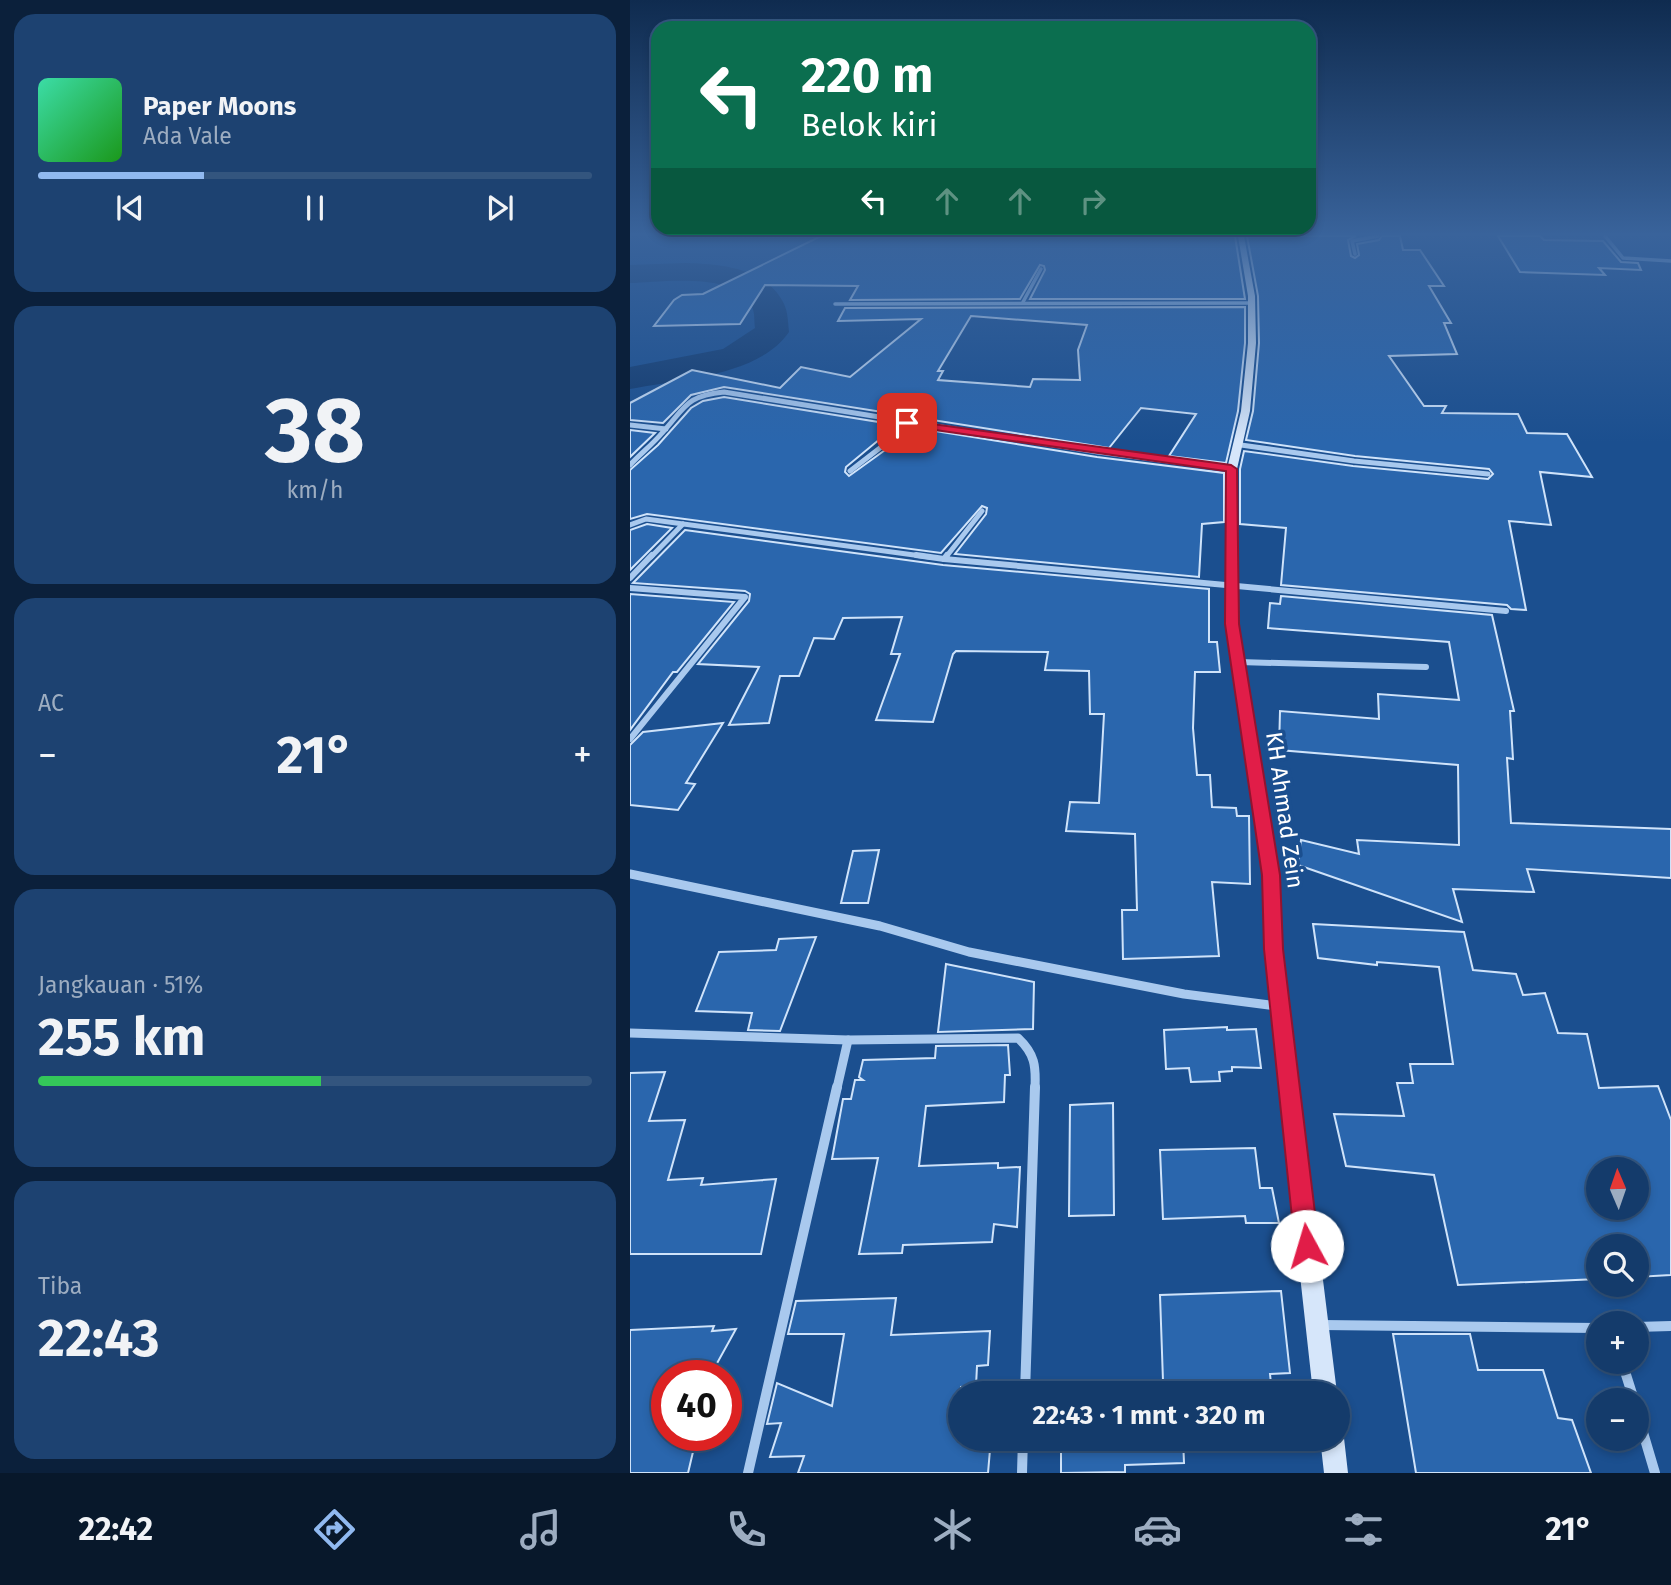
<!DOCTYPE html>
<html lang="id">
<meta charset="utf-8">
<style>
:root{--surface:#143b6b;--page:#1d4271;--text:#f1f3f6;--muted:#9dadc1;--line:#33557e;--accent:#90b9f0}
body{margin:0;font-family:"Fira Sans",sans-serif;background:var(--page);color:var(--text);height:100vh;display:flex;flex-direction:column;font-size:26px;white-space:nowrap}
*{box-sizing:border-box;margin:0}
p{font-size:23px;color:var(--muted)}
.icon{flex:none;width:38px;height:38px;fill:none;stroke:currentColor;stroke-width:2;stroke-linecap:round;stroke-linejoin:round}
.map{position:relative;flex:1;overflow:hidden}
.details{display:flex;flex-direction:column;gap:14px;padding:14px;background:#0b203b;width:630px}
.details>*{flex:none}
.banner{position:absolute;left:21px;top:21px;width:665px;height:214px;border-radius:21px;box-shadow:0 4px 10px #0003,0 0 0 2px var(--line);background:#0b6e4f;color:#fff;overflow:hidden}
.needle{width:46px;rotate:358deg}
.controls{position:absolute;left:956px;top:1157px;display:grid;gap:14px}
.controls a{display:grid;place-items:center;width:63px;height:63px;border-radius:50%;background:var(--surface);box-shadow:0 4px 10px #0003,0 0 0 2px var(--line);font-size:35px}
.speed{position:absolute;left:21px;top:1360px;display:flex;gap:14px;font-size:35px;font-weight:700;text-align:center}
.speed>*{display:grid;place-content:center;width:91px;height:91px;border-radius:50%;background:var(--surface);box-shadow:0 4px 10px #0003,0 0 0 2px var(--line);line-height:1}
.speed .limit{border:10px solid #d22;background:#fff;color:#111}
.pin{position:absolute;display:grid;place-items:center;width:60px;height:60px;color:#fff;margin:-30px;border-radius:14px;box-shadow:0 4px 10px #0006}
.me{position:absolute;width:77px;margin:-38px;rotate:354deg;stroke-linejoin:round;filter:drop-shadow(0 0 5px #0008)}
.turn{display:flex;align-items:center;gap:24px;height:147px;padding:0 35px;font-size:32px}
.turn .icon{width:91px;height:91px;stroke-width:2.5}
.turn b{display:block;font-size:49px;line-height:60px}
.lanes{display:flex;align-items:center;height:66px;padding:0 35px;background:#0003;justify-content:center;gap:35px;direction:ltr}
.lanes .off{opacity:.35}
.big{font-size:52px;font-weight:700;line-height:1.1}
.details .tile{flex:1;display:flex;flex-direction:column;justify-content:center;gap:10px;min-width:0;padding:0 24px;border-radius:21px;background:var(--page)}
.details .dial{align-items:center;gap:0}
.dial b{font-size:91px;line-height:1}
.song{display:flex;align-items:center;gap:21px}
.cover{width:84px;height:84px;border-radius:10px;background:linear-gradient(135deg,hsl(160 70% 55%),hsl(120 70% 35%))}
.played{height:7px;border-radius:4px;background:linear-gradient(90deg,var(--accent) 30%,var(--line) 30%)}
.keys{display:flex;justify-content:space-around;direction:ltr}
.heat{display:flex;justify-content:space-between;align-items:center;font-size:38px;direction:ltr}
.charge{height:10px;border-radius:5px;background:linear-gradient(90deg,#34c759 51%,var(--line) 0)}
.trip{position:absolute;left:318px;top:1381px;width:402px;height:70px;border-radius:35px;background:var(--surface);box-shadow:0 4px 10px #0003,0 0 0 2px var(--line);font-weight:700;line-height:70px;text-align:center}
.tab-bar{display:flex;height:112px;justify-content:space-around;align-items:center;background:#08182b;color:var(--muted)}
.tab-bar .icon{width:49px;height:49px}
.tab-bar .active{color:var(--accent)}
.tab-bar b{font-size:32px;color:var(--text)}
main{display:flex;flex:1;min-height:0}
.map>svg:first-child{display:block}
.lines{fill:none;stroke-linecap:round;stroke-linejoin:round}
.river{fill:#123a6d;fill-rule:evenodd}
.building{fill:#2a66ad;stroke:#cfe3fa;stroke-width:2;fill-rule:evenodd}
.street-far4{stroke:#a9c9ee;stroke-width:3.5}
.street-far3{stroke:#a9c9ee;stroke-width:5}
.street-far2{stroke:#a9c9ee;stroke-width:6}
.street-far1{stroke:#a9c9ee;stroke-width:9}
.street{stroke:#a9c9ee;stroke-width:10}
.secondary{fill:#d6e6fa;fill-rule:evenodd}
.route{fill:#e11d48;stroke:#92132f;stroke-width:2}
.labels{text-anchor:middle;stroke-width:7;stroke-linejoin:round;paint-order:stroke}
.street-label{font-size:23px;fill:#fff;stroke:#1b4f8f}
</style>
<main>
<section class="details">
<div class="tile">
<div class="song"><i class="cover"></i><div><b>Paper Moons</b><p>Ada Vale</p></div></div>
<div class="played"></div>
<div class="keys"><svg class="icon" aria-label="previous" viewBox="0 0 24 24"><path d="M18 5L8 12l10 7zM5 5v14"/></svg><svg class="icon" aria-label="pause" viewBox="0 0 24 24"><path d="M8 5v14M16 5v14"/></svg><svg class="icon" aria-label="next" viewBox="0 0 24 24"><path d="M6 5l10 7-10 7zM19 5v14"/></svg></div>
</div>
<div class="tile dial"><b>38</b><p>km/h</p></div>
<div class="tile"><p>AC</p>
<div class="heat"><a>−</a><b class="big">21°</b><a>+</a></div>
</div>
<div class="tile"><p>Jangkauan · 51%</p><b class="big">255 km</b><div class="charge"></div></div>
<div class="tile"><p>Tiba</p><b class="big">22:43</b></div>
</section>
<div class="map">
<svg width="1041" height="1473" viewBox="0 0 1041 1473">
<rect width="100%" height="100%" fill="#1b4f8f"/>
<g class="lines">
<path class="river" d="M56,263c35,1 81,5 98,41 4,8 4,19 5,28 -30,44 -110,47 -159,57v-22l93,-18 32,-21c-1,-7 0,-15 -3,-21 -13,-36 -92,-25 -122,-24v-18z"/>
</g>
<g class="building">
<polygon points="191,236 605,236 615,299 400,299 415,270 414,266 410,265 390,299 220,300 228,286 135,285 110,324 24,326 44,300 52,295 73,294"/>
<polygon points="617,236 726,236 718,240 721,256 725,258 729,255 727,244 749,240 752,236 770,236 773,250 790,250 814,286 799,286 821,323 814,323 827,354 759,356 794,406 816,406 812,413 888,414 897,433 937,434 962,477 910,472 921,525 879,521 896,610 881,609 877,605 651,585 656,528 610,524 610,469 614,451 723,466 858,479 863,474 859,469 725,456 616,440 623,411 629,343 628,296"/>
<polygon points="868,236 910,236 914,240 973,241 991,262 1008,263 1011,270 969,268 975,275 890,272"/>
<path d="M615,307v36l-7,68 -12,52 -57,-7 27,-42 -55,-6 -32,40 -385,-61 -33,8 -28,28 -33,-3v-17l62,-33 88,18 21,-21 49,10 71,-58 -83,2 7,-13zM341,316l116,9 -9,25 2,30 -47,-1 -3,8 -92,-7 5,-9h-5z"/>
<polygon points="94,397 267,425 216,467 215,472 219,476 262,445 280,427 467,457 594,473 594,522 572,524 569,577 325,554 356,514 357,508 352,506 311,553 17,514 0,519 0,470 28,445 61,408 73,401"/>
<polygon points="0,430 25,433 0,457"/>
<polygon points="17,524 42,528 0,570 0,530"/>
<polygon points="55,530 313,565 579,589 579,642 587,642 590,672 565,672 563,728 567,775 580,775 582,807 606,808 607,816 619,816 620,884 582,882 589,956 493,959 492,910 507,910 505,834 436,831 440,802 469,803 474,714 460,714 459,671 415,670 418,652 326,651 323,654 303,722 246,720 270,654 261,654 272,617 213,618 204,639 184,638 169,676 150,676 139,723 99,725 129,667 68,664 119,601 120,594 115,591 3,583"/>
<polygon points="0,594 104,602 47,672 43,672 0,730"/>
<polygon points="651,596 862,615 884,711 880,711 883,759 877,758 881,823 1041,829 1041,878 897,869 904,892 823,889 832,922 668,865 671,840 729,854 727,840 829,845 828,765 649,750 650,711 749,719 748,694 829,700 819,642 638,628 640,603 650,604"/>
<polygon points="93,723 56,783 65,784 48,810 0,805 0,745 13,732"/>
<polygon points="249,850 238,903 211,903 223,851"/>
<path d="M683,924l151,8 9,38 43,4 7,21 22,-2 13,40 29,1 12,54 59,-2 13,34v155l-35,2v-31h-38v33l-140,6 -24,-110 -88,-9 -12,-52 70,2 -7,-33h16l-3,-19h43l-14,-97 -62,-5v3l-59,-7zM968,1169h38v39h-38z"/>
<polygon points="186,937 150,1031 118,1030 122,1013 66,1011 89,952 146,950 149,939"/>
<polygon points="316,964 404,982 403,1029 308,1032"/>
<polygon points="597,1027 597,1030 626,1029 631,1068 602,1067 602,1071 589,1072 590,1081 561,1082 559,1068 536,1069 534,1030"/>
<polygon points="378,1045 380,1075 375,1075 374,1102 296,1106 289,1166 368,1163 368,1168 390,1167 387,1227 364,1224 362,1242 273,1245 272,1253 229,1254 248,1158 202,1159 213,1099 221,1099 225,1080 233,1080 229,1077 233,1060 305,1058 306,1046"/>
<polygon points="35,1072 19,1121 55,1120 38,1180 73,1178 71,1185 146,1179 131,1254 0,1254 0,1073"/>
<polygon points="483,1103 484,1215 439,1216 440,1105"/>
<polygon points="625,1148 630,1188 642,1188 649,1223 616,1223 615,1216 533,1219 530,1150"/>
<polygon points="651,1291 660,1373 640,1374 642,1393 433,1393 434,1385 533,1381 530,1295"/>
<polygon points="266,1298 261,1335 360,1331 358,1365 347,1366 346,1386 331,1387 331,1438 361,1438 358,1473 168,1473 174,1456 140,1457 151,1423 137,1424 147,1383 202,1406 214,1334 158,1334 166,1301"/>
<polygon points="84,1326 82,1331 106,1329 80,1376 37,1376 37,1435 67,1435 58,1473 0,1473 0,1330"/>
<polygon points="763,1334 840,1334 848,1370 913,1370 928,1418 942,1420 961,1473 786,1473"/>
<polygon points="431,1438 553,1438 554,1463 495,1465 495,1472 431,1473"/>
</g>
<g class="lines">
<g class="street-far4">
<polyline points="975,236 993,258 1041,261"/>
<polyline points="725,254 722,241 748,236"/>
<polyline points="393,302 411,269"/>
<polyline points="205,304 622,303"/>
</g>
<g class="street-far3">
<polyline points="0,425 36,429"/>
<polyline points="611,445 724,461 858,474"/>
<path d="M0,465c10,-11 22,-20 32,-32 24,-26 23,-37 62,-41l374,60 134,17"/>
<polyline points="220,471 259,441 277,423"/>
<polyline points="0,525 16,519 299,557"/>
<polyline points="21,557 53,524"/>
<polyline points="316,557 352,511"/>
</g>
<g class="street-far2">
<polyline points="286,555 314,559"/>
<polyline points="317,555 314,559 876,611"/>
<polyline points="0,578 22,555"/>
<polyline points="0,588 115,597 0,739"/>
<polyline points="609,662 796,667"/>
</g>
<g class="street-far1">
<polyline points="0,874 250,926 339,952 554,994 647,1006"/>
<path d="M0,1033l218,7 170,-2c17,16 18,28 17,50"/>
<polyline points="207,1088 218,1040"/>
</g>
<g class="street">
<polyline points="692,1325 968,1328"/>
<polyline points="1006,1327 1041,1326"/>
<polyline points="992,1362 1004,1400"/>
<polyline points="395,1393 405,1087"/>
<polyline points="1006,1409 1025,1473"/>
<polyline points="118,1473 207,1087"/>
<polyline points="392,1473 393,1438"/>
</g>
<g class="secondary">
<polygon points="608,236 614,236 625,296 626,343 620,411 607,469 608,624 649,875 652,949 707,1393 683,1393 634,949 633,875 596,624 597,469 611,411 618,343 618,296"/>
<polygon points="709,1429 714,1438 718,1473 694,1473 690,1438 709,1438"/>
</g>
</g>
<linearGradient id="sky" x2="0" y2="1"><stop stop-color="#0f2b4f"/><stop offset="0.53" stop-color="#39639b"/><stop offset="1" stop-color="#39639b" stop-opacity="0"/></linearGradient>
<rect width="1041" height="442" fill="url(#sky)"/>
<polygon class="route" points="273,420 601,465 607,469 609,624 650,875 653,949 689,1246 685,1254 677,1258 668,1254 665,1246 634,949 632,875 595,624 596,471 277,426 273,425"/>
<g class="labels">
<g class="street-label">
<text transform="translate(655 810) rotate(82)" y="8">KH Ahmad Zein</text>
</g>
</g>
</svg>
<div class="controls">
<a><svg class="needle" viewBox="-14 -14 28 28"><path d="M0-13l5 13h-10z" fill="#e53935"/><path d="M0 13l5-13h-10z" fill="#9dadc1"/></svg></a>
<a><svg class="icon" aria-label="search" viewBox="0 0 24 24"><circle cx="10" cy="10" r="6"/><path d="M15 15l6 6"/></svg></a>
<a>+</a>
<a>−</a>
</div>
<div class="speed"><div class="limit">40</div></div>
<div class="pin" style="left:277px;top:423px;background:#d93025"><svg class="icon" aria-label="arrive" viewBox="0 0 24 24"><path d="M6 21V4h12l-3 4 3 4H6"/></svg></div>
<svg class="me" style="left:677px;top:1246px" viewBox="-20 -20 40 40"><circle r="19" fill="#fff"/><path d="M0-13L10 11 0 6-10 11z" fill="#e11d48"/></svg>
<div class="trip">22:43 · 1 mnt · 320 m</div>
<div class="banner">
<div class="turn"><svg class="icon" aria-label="left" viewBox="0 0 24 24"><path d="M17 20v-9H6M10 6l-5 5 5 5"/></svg><div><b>220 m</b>Belok kiri</div></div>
<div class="lanes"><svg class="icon" aria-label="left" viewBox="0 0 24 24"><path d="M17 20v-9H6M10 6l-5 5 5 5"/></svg><svg class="icon off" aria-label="ahead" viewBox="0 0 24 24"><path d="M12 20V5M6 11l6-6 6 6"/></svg><svg class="icon off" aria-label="ahead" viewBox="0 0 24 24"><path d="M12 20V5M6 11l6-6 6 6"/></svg><svg class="icon off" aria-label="right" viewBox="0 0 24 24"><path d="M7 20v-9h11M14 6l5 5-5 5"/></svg></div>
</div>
</div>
</main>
<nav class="tab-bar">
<b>22:42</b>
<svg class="icon active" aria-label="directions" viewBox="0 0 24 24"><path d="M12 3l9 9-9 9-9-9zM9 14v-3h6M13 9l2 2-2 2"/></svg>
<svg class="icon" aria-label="music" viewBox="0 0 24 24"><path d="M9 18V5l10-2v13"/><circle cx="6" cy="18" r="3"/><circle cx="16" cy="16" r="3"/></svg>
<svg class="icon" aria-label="phone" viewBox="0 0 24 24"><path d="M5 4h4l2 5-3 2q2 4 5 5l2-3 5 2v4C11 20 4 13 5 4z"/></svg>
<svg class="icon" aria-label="climate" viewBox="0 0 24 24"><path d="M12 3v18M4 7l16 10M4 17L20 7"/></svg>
<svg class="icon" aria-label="car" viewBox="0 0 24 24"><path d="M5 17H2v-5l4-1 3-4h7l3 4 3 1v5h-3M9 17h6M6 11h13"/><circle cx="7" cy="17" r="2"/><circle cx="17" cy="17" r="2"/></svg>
<svg class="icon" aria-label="filters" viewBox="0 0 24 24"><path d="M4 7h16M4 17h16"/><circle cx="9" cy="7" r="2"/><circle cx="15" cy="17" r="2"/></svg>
<b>21°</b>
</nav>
